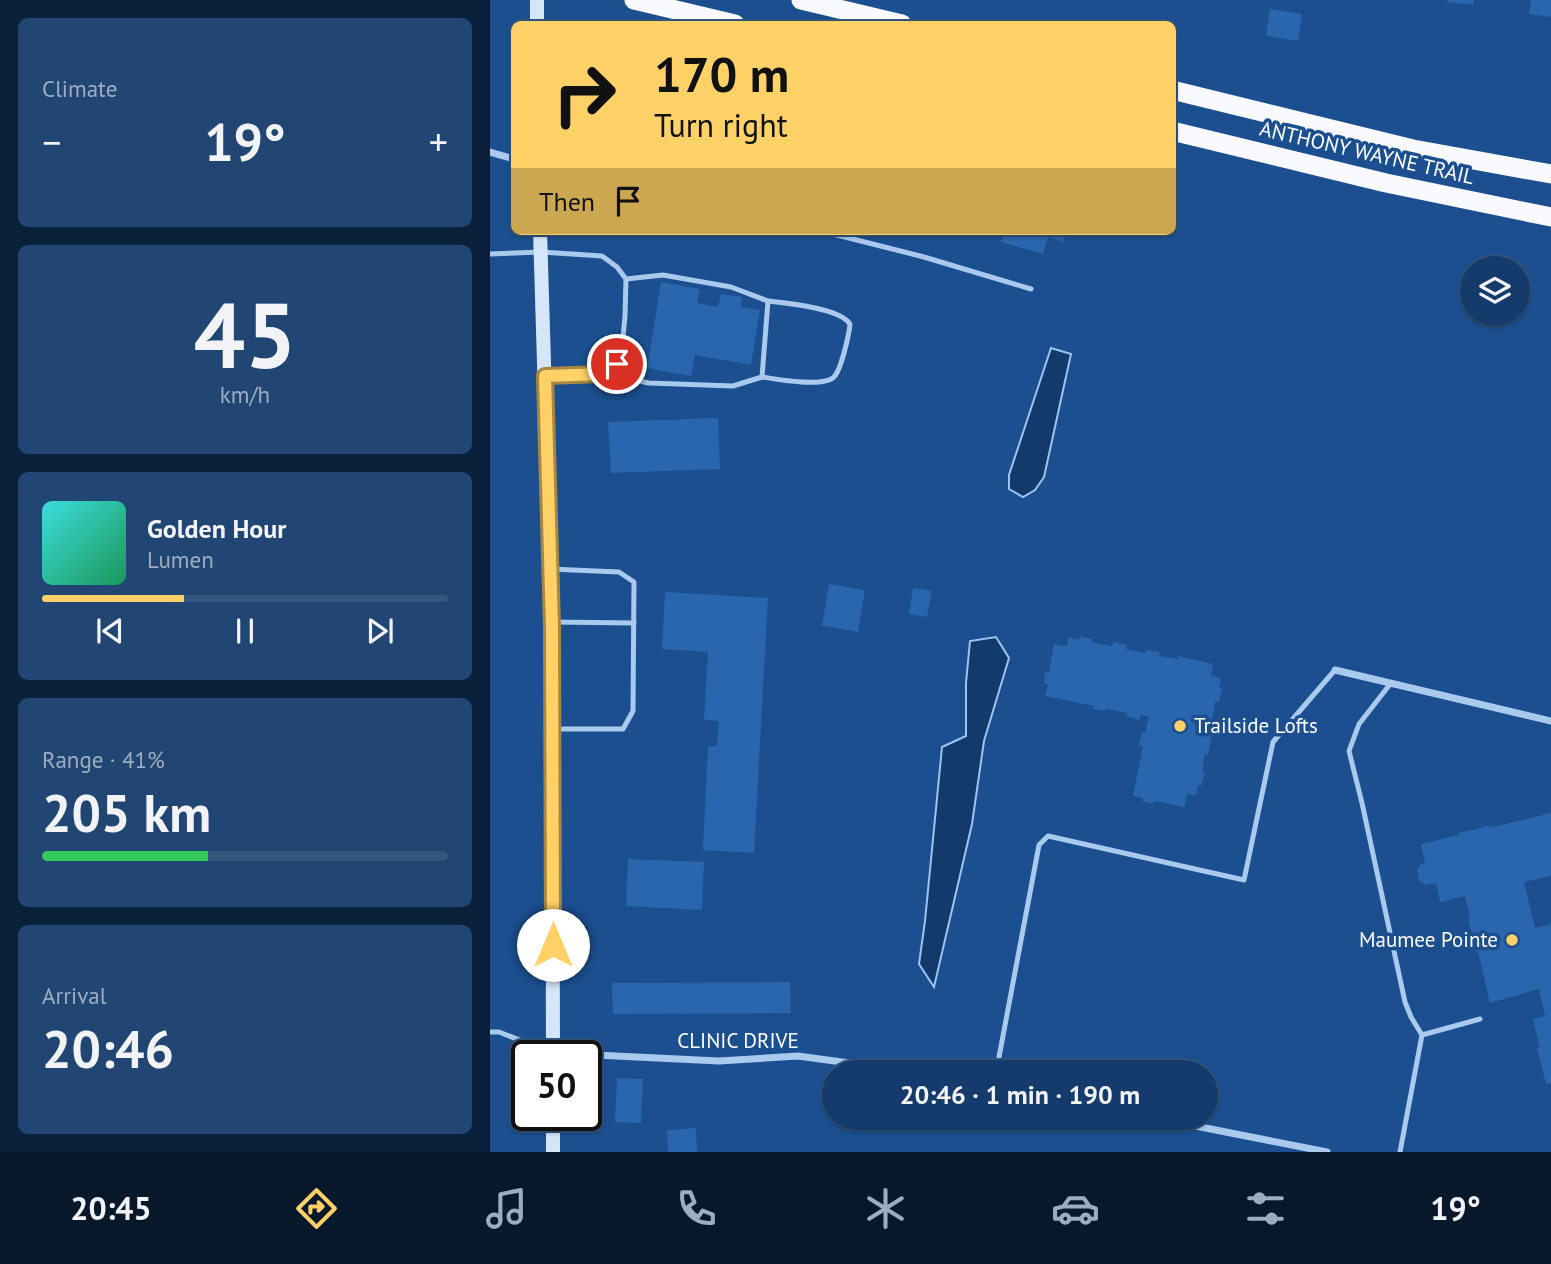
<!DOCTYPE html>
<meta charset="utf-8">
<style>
:root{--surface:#143b6b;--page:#214673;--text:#f1f3f6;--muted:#9dadc1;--line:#33557e;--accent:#ffd166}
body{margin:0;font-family:"PT Sans",sans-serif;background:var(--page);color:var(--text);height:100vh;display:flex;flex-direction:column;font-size:26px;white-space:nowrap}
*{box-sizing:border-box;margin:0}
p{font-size:23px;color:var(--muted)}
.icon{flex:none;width:38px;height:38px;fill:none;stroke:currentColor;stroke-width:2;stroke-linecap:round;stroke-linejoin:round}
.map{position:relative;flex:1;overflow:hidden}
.sheet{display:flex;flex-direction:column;gap:18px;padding:18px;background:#0b203b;width:490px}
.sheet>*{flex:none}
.guide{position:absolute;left:21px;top:21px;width:665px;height:214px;border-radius:10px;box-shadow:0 2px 5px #0004,0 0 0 2px var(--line);background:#ffd166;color:#111;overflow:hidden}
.controls{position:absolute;left:970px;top:256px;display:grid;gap:14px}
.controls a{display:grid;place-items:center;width:70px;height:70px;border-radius:50%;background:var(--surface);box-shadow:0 2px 5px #0004,0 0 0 2px var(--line);font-size:35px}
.speed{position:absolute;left:21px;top:1040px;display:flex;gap:14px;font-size:35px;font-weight:700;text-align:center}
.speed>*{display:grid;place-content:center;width:91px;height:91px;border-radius:50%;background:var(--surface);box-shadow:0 2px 5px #0004,0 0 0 2px var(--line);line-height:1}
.speed .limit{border:4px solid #111;border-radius:10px;background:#fff;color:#111}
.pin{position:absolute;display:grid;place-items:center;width:60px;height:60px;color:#fff;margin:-30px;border:4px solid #fff;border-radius:50%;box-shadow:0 2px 7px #0007}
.me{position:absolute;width:77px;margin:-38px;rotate:0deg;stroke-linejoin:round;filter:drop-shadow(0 0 5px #0008)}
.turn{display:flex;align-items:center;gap:24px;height:147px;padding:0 28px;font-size:32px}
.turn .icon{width:91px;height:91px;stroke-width:2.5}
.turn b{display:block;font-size:49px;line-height:60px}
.then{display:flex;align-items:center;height:66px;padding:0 28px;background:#0003;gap:14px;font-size:26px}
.big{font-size:52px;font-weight:700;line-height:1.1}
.sheet .tile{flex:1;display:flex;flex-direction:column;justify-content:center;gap:10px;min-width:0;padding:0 24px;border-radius:10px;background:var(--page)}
.sheet .dial{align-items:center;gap:0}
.dial b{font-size:91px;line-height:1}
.song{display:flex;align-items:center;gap:21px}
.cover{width:84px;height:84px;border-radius:10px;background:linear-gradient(135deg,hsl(180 70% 55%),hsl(150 70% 35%))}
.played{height:7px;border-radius:4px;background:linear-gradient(90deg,var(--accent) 35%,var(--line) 35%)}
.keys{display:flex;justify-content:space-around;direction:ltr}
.heat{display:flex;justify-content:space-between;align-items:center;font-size:38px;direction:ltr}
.charge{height:10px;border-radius:5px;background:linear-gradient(90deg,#34c759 41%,var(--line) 0)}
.trip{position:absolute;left:332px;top:1060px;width:396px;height:70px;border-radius:35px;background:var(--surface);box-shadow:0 2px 5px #0004,0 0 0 2px var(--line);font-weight:700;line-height:70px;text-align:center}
.tabs{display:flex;height:112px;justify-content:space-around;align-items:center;background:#08182b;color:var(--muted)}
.tabs .icon{width:49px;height:49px}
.tabs .current{color:var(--accent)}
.tabs b{font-size:32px;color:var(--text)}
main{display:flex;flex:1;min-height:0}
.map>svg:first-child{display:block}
.water{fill:#123a6d;stroke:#9cc4f0;stroke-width:2}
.building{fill:#2a66ad}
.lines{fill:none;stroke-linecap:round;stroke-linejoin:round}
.service{stroke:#a9c9ee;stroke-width:5}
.minor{stroke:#a9c9ee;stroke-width:7}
.secondary{stroke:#d6e6fa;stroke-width:14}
.trunk{stroke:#f8faff;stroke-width:19}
.route-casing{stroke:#a68842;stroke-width:18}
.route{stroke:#ffd166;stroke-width:12}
.poi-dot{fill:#ffd166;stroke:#1b4f8f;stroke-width:2.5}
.labels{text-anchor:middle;stroke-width:7;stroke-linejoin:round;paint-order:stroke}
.street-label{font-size:21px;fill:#fff;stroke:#1b4f8f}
.poi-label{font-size:21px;fill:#fff;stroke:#1b4f8f;text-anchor:start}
</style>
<main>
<section class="sheet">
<div class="tile"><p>Climate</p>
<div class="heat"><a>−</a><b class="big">19°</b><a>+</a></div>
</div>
<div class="tile dial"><b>45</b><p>km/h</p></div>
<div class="tile">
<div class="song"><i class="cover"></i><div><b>Golden Hour</b><p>Lumen</p></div></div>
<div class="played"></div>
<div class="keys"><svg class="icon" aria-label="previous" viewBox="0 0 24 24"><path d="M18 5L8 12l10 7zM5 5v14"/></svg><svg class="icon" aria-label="pause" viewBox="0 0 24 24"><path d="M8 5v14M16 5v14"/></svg><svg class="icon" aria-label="next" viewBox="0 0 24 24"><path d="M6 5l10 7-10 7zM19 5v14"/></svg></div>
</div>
<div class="tile"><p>Range · 41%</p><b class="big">205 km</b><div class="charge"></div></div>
<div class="tile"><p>Arrival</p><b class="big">20:46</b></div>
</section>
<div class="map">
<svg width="1061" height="1152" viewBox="0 0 1061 1152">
<rect width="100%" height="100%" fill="#1b4f8f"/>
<g class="water">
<polygon points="561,348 581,354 554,477 545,490 533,497 519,489 519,475"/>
<polygon points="506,637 519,658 494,741 482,824 444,987 429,964 435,921 452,747 476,736 476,683 480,641"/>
</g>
<g class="building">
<polygon points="957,0 984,0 983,5 957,2"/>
<polygon points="1041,0 1061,0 1061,17 1039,14"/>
<polygon points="780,9 812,14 808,41 776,36"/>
<polygon points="515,231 576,231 573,242 558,237 553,254 511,242"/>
<polygon points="171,282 210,289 207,303 228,307 231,294 252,297 251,307 270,310 261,365 205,355 201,376 157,368"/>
<polygon points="228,418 230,469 121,473 118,422"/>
<polygon points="339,584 375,590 368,632 332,626"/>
<polygon points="423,588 442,591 437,617 419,614"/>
<polygon points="175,592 278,598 264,853 213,850 218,746 227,746 229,721 214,720 218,652 172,649"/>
<polygon points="590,636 602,639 602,642 623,646 623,642 637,645 636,649 656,653 657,650 670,652 669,656 688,659 688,656 723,664 721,676 731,678 729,688 732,688 729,702 725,702 722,720 725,720 718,755 715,754 712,772 715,772 711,786 708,785 706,796 697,794 694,807 664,801 663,804 652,801 653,798 643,796 653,746 649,745 652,732 655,733 659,717 651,715 649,720 636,716 637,713 616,709 616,711 603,709 604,706 555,696 558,685 554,683 555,672 559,673 564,644 577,646 578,637 589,640"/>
<polygon points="1061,813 1061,876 1034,882 1045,928 1061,924 1061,1083 1056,1084 1047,1048 1050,1048 1043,1019 1055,1016 1049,989 1000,1003 988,951 986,952 978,917 980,917 975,896 950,902 946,883 935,885 929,881 927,870 931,864 935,863 931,844 969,835 968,833 999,826 999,828"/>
<polygon points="138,859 214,862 212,910 136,906"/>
<polygon points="300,982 301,1013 123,1014 122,983"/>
<polygon points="127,1078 153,1079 151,1123 125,1122"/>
<polygon points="206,1128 207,1152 178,1152 177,1130"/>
</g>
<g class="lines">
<g class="service">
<polyline points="331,231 434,257 541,289"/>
<polyline points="0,254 51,252 112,256 127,267 136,279 135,316 132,349 127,364 113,374 57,375"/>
<polyline points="113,374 159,383 243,386 272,377 278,301 241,287 173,275 136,279"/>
<path d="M272,377c14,2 61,11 72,0 7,-7 15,-42 16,-53 -10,-16 -63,-21 -82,-23"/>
<polyline points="60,569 129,572 144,582 143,711 133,729 64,729"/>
<polyline points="62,622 144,623"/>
<polyline points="901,683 869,724 859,751 872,803 915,1002 921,1017 932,1035"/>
<polyline points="0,1032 9,1032 60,1052"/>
<polyline points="506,1073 549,845 558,836 754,880 783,742 845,670"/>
<polyline points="910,1152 932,1035 990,1019"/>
</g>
<g class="minor">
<polyline points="0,152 24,159"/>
<polyline points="845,670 1061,721"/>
<polyline points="64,1053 229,1061 308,1056 432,1073"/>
<polyline points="665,1118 837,1152"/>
</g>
<g class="secondary">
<polyline points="47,24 47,0"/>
<polyline points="50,231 62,627 63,1055"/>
<polyline points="63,1115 63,1152"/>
</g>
<g class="trunk">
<polyline points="144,0 245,24"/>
<polyline points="311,0 412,24"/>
<polyline points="682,90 923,149 1061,174"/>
<polyline points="682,131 896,183 1061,217"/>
</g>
</g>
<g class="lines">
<defs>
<polyline id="route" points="63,945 62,627 55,376 113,374 127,364"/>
</defs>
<use href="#route" class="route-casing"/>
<use href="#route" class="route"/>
</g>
<g class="poi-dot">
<circle cx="690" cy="726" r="7"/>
<circle cx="1022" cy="940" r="7"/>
</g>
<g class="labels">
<g class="street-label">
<text transform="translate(877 153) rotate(13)" y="7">ANTHONY WAYNE TRAIL</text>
<text x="248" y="1048">CLINIC DRIVE</text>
</g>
<g class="poi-label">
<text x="704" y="733">Trailside Lofts</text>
<text x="1008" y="947" text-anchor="end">Maumee Pointe</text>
</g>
</g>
</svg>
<div class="controls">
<a><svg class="icon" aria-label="layers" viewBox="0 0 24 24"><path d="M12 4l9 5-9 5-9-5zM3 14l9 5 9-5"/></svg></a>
</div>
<div class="speed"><div class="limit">50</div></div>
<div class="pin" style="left:127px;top:364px;background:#d93025"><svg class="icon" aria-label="arrive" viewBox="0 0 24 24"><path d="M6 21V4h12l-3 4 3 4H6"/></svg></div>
<svg class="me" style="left:63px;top:945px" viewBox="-20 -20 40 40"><circle r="19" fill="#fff"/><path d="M0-13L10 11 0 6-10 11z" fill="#ffd166"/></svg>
<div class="trip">20:46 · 1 min · 190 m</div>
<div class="guide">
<div class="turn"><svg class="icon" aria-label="right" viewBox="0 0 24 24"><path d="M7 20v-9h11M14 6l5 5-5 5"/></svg><div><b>170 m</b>Turn right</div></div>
<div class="then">Then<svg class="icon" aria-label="arrive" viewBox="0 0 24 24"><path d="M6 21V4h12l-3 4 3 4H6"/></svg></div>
</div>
</div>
</main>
<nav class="tabs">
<b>20:45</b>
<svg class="icon current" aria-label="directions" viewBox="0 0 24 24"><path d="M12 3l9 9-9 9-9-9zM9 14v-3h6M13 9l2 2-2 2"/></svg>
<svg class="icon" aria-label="music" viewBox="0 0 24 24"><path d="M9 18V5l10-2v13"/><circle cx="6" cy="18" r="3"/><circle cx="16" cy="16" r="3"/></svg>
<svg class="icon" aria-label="phone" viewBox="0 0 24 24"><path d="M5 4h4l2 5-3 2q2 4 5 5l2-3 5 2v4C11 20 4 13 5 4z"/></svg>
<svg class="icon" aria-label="climate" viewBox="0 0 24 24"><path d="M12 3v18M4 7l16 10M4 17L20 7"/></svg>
<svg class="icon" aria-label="car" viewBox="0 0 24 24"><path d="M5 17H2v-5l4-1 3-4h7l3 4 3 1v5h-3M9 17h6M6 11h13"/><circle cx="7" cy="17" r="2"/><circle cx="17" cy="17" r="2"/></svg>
<svg class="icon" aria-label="filters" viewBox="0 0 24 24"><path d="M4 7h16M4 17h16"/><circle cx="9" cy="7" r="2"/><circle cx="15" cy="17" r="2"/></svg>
<b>19°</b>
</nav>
